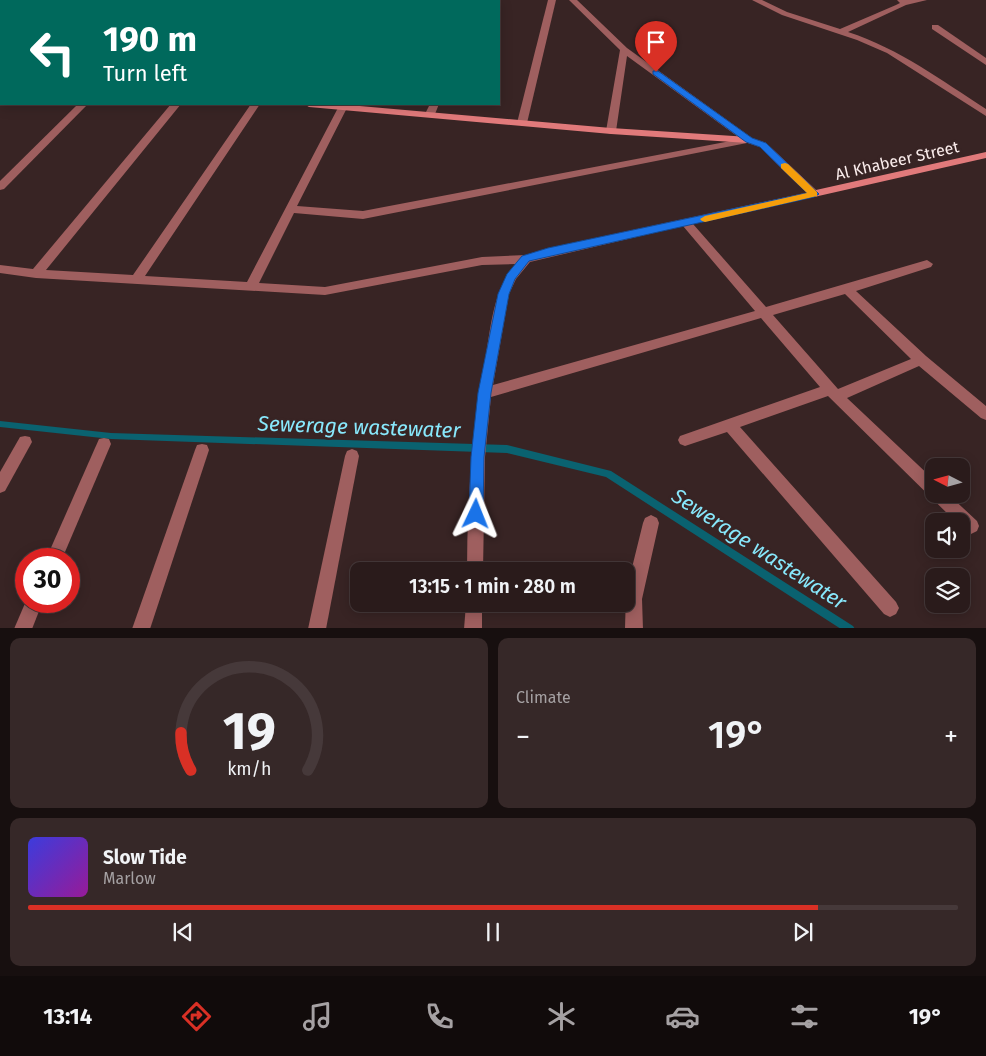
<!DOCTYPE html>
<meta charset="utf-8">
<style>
:root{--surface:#2a1b1b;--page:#362828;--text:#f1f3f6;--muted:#a5a1a3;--line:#46393a;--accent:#d93025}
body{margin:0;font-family:"Fira Sans",sans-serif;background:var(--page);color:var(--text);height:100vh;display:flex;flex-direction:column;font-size:19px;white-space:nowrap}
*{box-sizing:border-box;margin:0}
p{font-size:16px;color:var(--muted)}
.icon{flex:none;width:28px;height:28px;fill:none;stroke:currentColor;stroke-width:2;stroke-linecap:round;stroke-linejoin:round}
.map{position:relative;height:628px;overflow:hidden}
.drawer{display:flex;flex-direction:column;gap:10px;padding:10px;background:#170f0f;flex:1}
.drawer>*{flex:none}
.guide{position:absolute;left:0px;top:0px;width:500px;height:105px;box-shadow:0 2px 12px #0003,0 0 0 1px var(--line);background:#00695c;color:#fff;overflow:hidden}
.needle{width:32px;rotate:276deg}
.tools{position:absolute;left:925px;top:458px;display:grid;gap:10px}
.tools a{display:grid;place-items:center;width:45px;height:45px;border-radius:10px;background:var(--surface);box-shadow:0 2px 12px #0003,0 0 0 1px var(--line);font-size:25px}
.speed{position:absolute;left:15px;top:548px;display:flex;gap:10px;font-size:25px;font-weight:700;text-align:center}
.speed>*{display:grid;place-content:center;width:65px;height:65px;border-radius:50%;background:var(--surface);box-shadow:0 2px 12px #0003,0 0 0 1px var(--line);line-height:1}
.speed .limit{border:8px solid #d22;background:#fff;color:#111}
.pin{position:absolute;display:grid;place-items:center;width:42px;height:42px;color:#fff;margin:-51px -21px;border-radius:50% 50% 50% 0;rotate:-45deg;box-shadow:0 0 5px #0007}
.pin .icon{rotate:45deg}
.me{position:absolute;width:55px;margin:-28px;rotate:2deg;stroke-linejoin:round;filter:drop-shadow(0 0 4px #0008)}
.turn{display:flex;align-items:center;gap:18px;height:105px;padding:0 20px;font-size:22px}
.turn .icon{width:65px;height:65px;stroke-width:2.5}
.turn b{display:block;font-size:35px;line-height:42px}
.big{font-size:38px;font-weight:600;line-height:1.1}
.drawer .tile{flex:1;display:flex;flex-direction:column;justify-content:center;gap:8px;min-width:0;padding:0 18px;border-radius:10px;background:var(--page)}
.drawer .dial{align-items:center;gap:0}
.dial svg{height:130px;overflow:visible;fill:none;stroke:var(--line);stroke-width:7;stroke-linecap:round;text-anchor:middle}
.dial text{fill:var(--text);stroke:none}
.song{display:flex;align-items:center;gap:15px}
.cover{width:60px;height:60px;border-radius:8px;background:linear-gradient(135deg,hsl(240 70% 55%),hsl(300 70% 35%))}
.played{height:5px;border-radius:2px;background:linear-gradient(90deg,var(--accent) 85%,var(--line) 85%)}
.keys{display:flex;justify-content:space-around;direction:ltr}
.heat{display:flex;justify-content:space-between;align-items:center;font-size:28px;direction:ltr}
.drawer .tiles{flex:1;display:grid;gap:10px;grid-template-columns:1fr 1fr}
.tile:last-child{grid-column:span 2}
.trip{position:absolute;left:350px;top:562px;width:285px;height:50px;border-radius:10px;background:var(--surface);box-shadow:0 2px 12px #0003,0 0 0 1px var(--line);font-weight:600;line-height:50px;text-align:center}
.tabs{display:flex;height:80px;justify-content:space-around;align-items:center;background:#110b0b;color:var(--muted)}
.tabs .icon{width:35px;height:35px}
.tabs .active{color:var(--accent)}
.tabs b{font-size:22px;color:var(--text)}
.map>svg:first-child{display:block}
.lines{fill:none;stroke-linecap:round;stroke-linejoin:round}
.stream{fill:#0a6270;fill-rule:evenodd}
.street{fill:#9f5f5f;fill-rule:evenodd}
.secondary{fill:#e17a7b;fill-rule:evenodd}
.route{fill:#1a73e8;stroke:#114b97}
.slow{fill:#f59e0b}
.labels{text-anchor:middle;stroke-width:5;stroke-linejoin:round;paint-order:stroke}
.street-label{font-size:16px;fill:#fbedec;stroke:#382424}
.near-water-label{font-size:21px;font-style:italic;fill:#88e8fc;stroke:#382424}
</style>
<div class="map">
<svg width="986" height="629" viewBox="0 0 986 629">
<rect width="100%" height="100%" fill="#382424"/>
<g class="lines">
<polygon class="stream" points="0,421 111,433 507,445 611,471 853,626 855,629 841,629 606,477 507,453 111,439 0,427"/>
<g class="street">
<polygon points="0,0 4,0 4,1 1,1 0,4"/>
<rect x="466" y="0" width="8" height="1"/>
<polygon points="548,0 556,0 527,123 522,126 517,123"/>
<path d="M569,0h8l50,48 125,90v4l-389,77 -69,-6 -35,70 66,4 157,-30 44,-2 23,-7 265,-57 4,1 1,2 -1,2 -4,1 -121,27 73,83 161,-47 6,4 -2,3 -75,24 70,65 60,50v14l-5,-2 -62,-52 -72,32 87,82v14h14l29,27 2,5 -2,5 -6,3 -10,-7v-6h-6l-127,-125 -88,31 156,175 3,6 -3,6 -6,3 -6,-3 -157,-182 -42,14 -5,-2 -2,-4 2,-4 140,-49 -59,-69 -270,79 -6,60 -2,114h-16c0,-75 6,-149 20,-223 5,-30 8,-60 29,-84l-34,1 -157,30 -289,-17 -36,-5v-8l33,4 138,-165h10l-135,166 87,5 118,-171h9l-115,172 102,6 93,-178h9l-52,102 66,5 378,-72 -114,-83 -11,75 -5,3 -3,-1 -2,-2 14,-81zM683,226l72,85 -262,74 16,-91 7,-15 14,-17zM845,294l66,65 -73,30 -65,-74z"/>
<path d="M752,0h10l25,12 53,17 56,-24 4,-2 -3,-3h30l-21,5 -58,27c52,17 93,48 138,77v7l-99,-63 -30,-13 -75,-25z"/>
<polygon points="932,25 938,25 986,58 986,65 932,29"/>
<rect x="0" y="31" width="1" height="4"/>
<polygon points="1,53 1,59 0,60 0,54"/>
<polygon points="78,104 88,104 4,189 0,190 0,181"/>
<polygon points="430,104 439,104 435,114 430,117 425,114"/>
<polygon points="25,436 30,437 32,442 5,491 0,493 0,472 20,437"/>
<polygon points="104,438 109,439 111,444 62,559 46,559 99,439"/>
<polygon points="202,444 207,445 209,450 150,629 132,629 195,450 197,445"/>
<polygon points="352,449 357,451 359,456 326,629 308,629 345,456 347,451"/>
<polygon points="651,515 657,518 659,523 642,599 643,629 625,629 626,592 643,523 645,518"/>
<polygon points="26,601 43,601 32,629 14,629"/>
<polygon points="466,604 482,604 482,629 464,629"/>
</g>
<g class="secondary">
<polygon points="0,72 1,73 1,79 0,78"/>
<polygon points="304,104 337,104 611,128 749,137 766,143 816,190 986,152 986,158 814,197 810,196 760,147 748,143 611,134 309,107"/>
</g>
</g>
<polygon class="route" points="653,71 658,71 752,138 766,143 819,194 814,197 529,261 515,279 509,294 491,393 484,457 483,514 481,519 476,521 471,519 469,514 471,457 478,393 498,294 507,274 522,256 548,248 807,193 760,147 746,142 653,74"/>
<polygon class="slow" points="785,163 788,164 817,192 817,196 705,222 702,221 700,219 705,216 807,193 781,168 781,164"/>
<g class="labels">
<g class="street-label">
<text transform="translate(897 160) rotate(-13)" y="6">Al Khabeer Street</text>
</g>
<g class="near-water-label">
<text transform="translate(359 427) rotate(2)" y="7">Sewerage wastewater</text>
<text transform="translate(759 549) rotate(33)" y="7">Sewerage wastewater</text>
</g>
</g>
</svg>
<div class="tools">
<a><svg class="needle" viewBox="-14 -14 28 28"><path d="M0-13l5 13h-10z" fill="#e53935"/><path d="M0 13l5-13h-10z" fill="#a5a1a3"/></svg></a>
<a><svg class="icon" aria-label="sound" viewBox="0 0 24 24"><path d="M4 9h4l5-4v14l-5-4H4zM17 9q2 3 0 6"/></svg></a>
<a><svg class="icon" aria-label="layers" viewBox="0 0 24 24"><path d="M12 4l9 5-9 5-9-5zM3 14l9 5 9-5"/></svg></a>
</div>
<div class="speed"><div class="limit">30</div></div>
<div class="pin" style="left:656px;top:72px;background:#d93025"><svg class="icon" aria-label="arrive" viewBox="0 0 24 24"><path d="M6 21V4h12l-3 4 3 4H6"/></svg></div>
<svg class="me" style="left:476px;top:514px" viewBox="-20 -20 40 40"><path d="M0-17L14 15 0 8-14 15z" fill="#1a73e8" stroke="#fff" stroke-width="4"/></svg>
<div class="trip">13:15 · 1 min · 280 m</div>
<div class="guide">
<div class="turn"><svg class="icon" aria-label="left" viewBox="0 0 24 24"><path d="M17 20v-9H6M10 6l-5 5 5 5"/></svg><div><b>190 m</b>Turn left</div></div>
</div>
</div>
<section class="drawer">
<div class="tiles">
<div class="tile dial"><svg viewBox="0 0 100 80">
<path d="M14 69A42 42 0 1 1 86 69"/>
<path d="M14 69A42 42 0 0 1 8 46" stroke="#d93025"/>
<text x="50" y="56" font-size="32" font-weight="700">19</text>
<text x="50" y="72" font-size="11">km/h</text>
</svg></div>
<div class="tile"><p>Climate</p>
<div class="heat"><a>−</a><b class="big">19°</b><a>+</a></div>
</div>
<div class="tile">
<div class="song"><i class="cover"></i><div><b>Slow Tide</b><p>Marlow</p></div></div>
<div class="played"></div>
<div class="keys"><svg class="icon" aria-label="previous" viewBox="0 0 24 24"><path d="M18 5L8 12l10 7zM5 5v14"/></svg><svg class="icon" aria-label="pause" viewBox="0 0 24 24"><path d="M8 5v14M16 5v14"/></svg><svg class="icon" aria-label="next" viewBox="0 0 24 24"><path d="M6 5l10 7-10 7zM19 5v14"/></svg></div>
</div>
</div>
</section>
<nav class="tabs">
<b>13:14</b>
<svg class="icon active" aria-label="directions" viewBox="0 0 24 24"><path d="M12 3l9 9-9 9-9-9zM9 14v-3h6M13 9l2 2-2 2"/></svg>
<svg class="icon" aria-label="music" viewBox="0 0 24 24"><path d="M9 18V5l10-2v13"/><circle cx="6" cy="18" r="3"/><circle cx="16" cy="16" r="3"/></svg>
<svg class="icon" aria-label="phone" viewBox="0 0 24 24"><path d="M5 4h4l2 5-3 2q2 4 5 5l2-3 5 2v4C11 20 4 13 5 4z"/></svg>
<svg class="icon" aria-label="climate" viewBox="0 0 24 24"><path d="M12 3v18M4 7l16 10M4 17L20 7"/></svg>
<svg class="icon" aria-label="car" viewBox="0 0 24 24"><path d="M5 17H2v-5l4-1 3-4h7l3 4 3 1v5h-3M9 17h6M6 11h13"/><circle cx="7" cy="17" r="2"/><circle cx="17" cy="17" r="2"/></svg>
<svg class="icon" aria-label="filters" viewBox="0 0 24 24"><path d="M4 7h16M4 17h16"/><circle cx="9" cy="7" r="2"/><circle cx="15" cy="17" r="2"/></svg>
<b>19°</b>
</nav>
